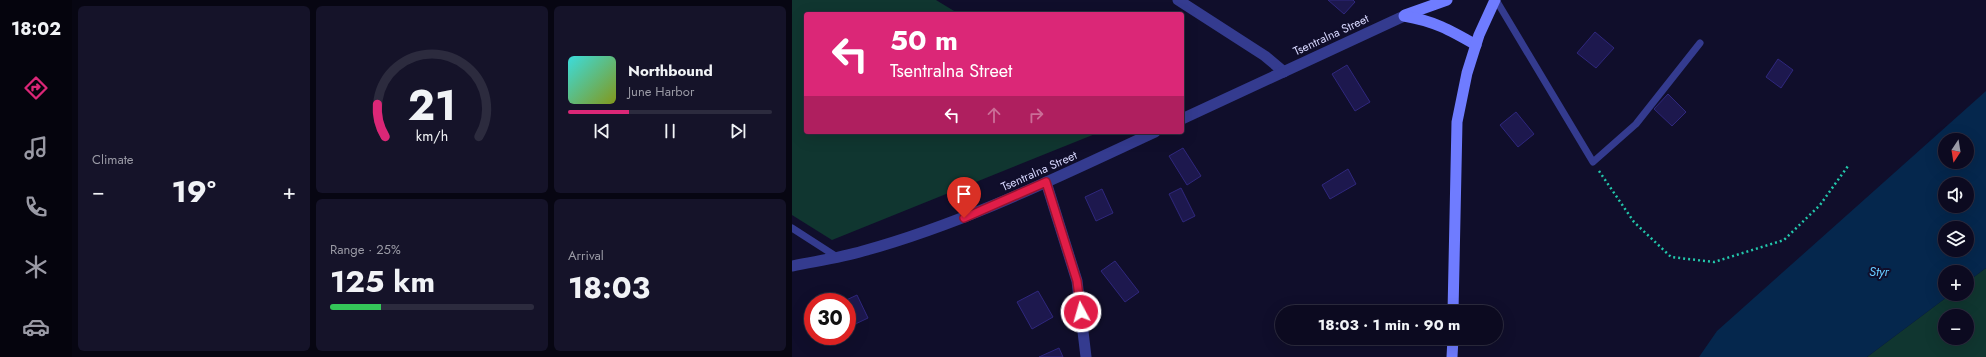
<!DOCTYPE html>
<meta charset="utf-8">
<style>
:root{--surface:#0c0a20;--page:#151329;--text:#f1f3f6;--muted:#9a9aa5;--line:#2c2b3e;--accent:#db2777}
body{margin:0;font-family:Jost,sans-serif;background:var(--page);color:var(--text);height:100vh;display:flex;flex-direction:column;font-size:15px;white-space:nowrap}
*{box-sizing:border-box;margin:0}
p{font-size:13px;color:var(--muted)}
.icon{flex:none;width:22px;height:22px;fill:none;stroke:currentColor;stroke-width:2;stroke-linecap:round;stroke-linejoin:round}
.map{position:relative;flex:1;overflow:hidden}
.drawer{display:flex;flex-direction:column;gap:6px;padding:6px;background:#070612;width:720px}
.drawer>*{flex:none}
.guide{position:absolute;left:12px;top:12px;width:380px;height:122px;border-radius:4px;box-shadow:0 4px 16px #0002,0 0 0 1px var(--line);background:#db2777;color:#fff;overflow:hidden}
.needle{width:26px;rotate:192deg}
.tools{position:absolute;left:1146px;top:133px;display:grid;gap:8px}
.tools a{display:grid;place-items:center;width:36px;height:36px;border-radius:50%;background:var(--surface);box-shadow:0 4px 16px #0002,0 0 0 1px var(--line);font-size:20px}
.speed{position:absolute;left:12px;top:293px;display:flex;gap:8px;font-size:20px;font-weight:700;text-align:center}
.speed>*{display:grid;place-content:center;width:52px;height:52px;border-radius:50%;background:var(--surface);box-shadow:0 4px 16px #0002,0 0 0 1px var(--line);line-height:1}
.speed .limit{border:6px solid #d22;background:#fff;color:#111}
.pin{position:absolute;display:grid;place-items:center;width:34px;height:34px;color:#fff;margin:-41px -17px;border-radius:50% 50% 50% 0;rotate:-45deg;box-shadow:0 0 4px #0007}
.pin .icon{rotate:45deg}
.me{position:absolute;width:44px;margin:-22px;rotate:354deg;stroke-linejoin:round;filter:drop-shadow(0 0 3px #0008)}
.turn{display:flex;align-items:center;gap:14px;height:84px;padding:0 20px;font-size:18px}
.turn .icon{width:52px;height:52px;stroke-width:2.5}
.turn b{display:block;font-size:28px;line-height:34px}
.lanes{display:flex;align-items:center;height:38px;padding:0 20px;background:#0003;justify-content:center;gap:20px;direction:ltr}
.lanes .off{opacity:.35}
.big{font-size:30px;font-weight:700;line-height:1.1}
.drawer .card{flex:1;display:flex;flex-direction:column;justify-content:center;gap:6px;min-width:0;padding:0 14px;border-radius:6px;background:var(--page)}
.drawer .dial{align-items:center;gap:0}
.dial svg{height:104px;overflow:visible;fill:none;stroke:var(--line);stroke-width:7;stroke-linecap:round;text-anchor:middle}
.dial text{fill:var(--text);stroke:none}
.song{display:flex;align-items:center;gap:12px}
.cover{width:48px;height:48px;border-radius:6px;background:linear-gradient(135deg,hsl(180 70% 55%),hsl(70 70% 35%))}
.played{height:4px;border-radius:2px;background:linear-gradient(90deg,var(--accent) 30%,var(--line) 30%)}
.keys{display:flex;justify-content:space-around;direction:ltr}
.heat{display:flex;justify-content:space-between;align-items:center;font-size:22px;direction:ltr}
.charge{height:6px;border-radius:3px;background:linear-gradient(90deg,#34c759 25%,var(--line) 0)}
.drawer .tiles{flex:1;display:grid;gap:6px;grid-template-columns:repeat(3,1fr)}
.card:first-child{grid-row:span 2}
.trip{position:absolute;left:483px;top:305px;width:228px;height:40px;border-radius:20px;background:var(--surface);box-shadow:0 4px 16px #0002,0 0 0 1px var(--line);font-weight:700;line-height:40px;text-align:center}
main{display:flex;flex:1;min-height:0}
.dock{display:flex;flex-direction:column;width:72px;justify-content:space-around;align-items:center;background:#05040d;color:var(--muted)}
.dock .icon{width:28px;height:28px}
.dock .on{color:var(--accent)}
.dock b{font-size:18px;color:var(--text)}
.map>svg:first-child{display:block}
.green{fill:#103630;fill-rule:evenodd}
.water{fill:#05274d;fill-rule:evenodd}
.building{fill:#1d184e;stroke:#2f277d}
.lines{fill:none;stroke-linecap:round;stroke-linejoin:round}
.path{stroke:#23c8ac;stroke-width:2.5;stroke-dasharray:2 3;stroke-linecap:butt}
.service{stroke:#343b8f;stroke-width:7}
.minor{stroke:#343b8f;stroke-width:11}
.tertiary{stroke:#343b8f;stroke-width:11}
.secondary{stroke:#6f7cff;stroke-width:11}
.route-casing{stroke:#92132f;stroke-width:10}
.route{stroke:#e11d48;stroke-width:7}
.labels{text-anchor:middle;stroke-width:4;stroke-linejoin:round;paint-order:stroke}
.street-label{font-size:12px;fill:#d8d8ff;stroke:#100e2b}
.water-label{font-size:13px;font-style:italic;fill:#66c9ff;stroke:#100e2b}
</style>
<main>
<nav class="dock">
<b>18:02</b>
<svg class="icon on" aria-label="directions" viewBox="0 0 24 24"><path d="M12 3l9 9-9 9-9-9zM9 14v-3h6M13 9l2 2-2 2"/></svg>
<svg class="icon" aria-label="music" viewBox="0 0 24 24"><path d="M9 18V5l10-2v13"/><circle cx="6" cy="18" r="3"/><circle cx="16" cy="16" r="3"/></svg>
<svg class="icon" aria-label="phone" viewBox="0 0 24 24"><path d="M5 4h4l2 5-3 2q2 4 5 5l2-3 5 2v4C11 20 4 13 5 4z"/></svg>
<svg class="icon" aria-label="climate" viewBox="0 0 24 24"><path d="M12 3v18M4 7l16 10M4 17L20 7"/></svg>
<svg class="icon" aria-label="car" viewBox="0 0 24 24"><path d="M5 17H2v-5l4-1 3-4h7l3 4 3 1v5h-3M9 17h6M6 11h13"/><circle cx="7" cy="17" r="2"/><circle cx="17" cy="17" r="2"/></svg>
</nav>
<section class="drawer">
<div class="tiles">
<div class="card"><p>Climate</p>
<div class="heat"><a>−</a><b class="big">19°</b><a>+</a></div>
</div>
<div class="card dial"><svg viewBox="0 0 100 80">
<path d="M14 69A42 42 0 1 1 86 69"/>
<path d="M14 69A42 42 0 0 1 8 44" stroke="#db2777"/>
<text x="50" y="56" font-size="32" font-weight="700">21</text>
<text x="50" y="72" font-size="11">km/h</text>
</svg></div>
<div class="card">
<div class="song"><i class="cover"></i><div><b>Northbound</b><p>June Harbor</p></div></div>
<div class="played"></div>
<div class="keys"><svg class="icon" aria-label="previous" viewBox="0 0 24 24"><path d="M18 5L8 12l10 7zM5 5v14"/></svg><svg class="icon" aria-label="pause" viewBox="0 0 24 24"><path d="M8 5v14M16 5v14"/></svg><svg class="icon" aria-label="next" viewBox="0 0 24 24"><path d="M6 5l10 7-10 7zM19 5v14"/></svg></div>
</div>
<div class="card"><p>Range · 25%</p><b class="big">125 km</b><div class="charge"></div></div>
<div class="card"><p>Arrival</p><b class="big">18:03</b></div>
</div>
</section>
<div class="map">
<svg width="1194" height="357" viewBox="0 0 1194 357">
<rect width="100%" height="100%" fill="#100e2b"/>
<g class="green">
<polygon points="0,0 144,0 167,14 14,14 14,132 308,132 40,240 0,215"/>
<path d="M1194,268v89h-119l84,-63h16v-12zM1153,316h22v22h-22z"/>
</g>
<path class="water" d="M1194,91v177l-19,14v-10h-22v22h6l-84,63h-168l18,-26zM1153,140h22v22h-22zM1153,184h22v22h-22zM1153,228h22v22h-22z"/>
<g class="building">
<polygon points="536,0 561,0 563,2 552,14"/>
<polygon points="803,32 822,48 804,68 785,53"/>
<polygon points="986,59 1001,70 989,88 974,77"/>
<polygon points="555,65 578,102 563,111 540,74"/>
<polygon points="876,94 894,112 880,126 862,109"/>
<polygon points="724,112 742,134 726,147 708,125"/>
<polygon points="391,148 409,176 395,185 377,156"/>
<polygon points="556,169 564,184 538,199 530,185"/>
<polygon points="389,188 403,216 391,222 377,194"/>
<polygon points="310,189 321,213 304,221 293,197"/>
<polygon points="323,261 347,292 333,302 309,271"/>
<polygon points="246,291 261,317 240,329 225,302"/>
<polygon points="65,295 76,318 55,328 55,302 50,302"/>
<polygon points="267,348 271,357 247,357"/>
</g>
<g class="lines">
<polyline class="path" points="807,171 842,222 879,257 922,262 992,240 1028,205 1056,166"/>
<g class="service">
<polyline points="704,0 801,162 844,124 908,43"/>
<polyline points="0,228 45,257"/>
</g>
<g class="minor">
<polyline points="386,0 473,56 492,72"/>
<polyline points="254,182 285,281 294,357"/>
</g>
<g class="tertiary">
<polyline points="390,119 612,16"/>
<path d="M0,266c24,-5 48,-8 71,-15 102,-28 197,-75 292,-119"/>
</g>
<g class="secondary">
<polyline points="613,15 655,0"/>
<path d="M612,16c30,5 46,14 72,29"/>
<polyline points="661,312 665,122 675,73 687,35 703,0"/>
<polyline points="660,357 661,338"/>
</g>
</g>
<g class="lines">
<defs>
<polyline id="route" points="172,218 254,182 285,281 289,312"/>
</defs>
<use href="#route" class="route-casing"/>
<use href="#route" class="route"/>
</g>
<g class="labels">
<g class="street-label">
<text transform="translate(539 35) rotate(-25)" y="4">Tsentralna Street</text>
<text transform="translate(247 171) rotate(-24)" y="4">Tsentralna Street</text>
</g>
<g class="water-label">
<text x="1087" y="276">Styr</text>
</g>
</g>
</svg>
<div class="tools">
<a><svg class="needle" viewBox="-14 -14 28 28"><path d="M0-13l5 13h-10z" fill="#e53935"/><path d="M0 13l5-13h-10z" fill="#9a9aa5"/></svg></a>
<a><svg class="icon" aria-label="sound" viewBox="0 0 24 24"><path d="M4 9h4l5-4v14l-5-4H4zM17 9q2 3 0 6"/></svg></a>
<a><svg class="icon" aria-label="layers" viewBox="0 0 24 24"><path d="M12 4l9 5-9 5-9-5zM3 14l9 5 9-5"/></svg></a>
<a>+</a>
<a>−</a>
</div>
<div class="speed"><div class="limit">30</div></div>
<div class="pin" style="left:172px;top:218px;background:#d93025"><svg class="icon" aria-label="arrive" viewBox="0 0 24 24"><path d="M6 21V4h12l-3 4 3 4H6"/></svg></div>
<svg class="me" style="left:289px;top:312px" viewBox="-20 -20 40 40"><circle r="17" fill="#e11d48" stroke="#fff" stroke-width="3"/><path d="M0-11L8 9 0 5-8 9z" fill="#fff"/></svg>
<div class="trip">18:03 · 1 min · 90 m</div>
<div class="guide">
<div class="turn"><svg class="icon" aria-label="left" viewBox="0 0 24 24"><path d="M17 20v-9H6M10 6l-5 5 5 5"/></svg><div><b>50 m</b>Tsentralna Street</div></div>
<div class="lanes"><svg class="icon" aria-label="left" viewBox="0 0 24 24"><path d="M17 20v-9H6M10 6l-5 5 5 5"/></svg><svg class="icon off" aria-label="ahead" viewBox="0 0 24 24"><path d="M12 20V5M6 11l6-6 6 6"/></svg><svg class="icon off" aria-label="right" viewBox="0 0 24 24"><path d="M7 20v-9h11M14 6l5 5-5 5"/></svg></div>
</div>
</div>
</main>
